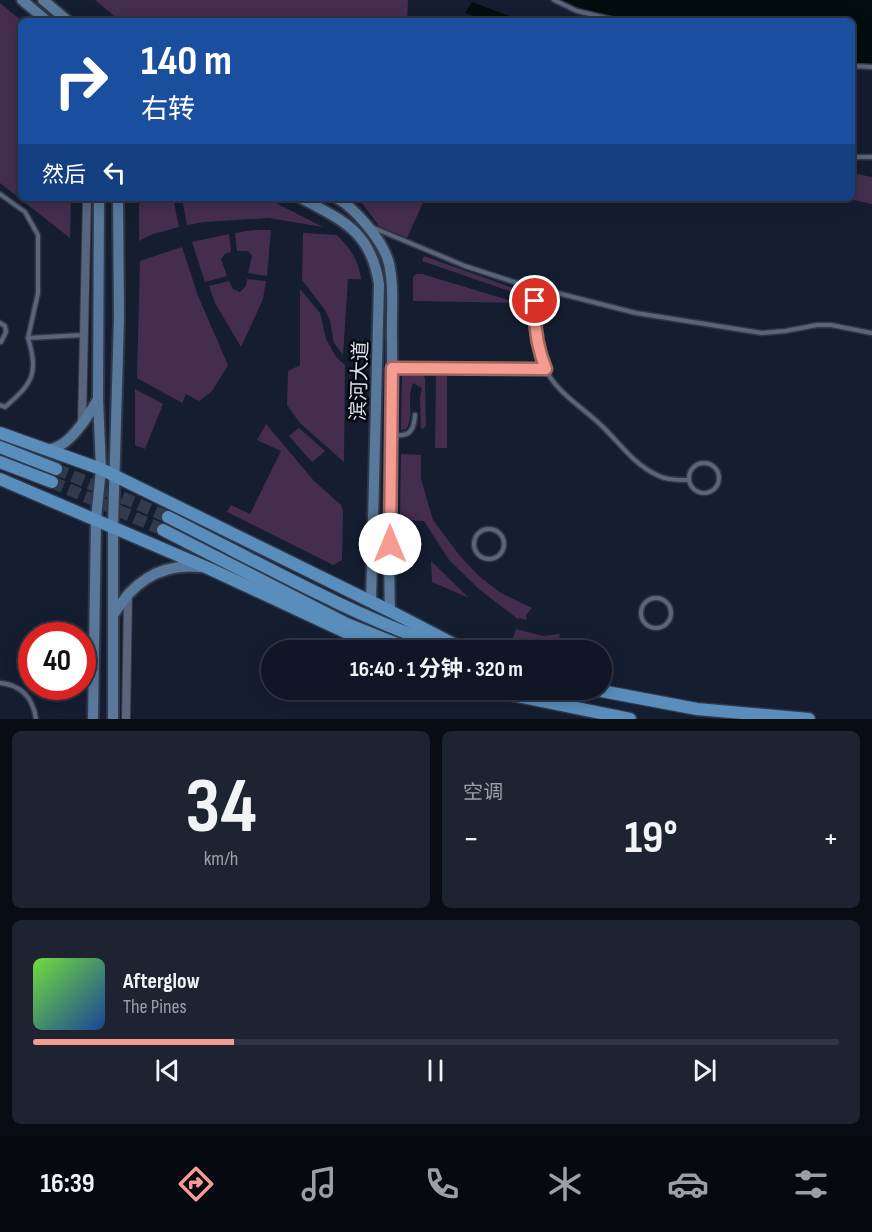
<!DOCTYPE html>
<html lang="zh">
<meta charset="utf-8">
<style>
:root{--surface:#101625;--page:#1e2332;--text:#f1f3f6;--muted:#9c9fa7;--line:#303542;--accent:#f59c92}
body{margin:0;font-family:"Sofia Sans Condensed","Noto Sans SC",sans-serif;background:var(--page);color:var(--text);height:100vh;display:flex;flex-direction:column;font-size:22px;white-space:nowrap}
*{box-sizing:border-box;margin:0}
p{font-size:20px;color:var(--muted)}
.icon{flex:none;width:33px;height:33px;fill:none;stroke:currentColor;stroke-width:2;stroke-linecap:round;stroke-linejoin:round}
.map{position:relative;height:719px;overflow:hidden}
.side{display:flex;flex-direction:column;gap:12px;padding:12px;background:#090c14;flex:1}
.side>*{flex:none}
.guide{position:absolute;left:18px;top:18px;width:837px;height:183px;border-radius:9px;box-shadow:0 3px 15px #0003,0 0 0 2px var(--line);background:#1a4fa0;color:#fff;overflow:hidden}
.speed{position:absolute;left:18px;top:622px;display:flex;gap:12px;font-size:30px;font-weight:700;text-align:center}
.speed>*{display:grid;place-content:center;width:78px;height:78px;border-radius:50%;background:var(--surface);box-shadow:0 3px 15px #0003,0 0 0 2px var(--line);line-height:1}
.speed .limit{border:9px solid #d22;background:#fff;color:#111}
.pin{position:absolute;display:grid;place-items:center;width:51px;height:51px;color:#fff;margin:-26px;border:3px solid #fff;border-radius:50%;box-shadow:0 2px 6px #0007}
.me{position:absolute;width:66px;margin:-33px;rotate:0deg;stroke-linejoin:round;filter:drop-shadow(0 0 4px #0008)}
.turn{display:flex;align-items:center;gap:21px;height:126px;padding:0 24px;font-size:27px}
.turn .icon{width:78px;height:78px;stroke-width:2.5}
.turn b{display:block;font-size:42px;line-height:51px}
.then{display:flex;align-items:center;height:57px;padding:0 24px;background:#0003;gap:12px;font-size:22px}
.big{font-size:45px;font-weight:700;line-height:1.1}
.side .widget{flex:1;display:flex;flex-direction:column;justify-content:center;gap:9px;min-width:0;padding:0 21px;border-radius:9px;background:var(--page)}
.side .dial{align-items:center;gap:0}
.dial b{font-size:78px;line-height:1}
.song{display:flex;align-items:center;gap:18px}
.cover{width:72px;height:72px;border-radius:9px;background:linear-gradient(135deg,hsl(100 70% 55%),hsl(220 70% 35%))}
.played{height:6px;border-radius:3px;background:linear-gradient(90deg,var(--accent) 25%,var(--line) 25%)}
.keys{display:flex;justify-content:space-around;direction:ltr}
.heat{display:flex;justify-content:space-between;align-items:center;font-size:33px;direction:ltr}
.side .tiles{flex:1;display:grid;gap:12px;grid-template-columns:1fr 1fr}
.widget:last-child{grid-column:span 2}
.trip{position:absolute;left:261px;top:640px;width:351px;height:60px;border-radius:30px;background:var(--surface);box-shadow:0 3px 15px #0003,0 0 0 2px var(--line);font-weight:700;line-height:60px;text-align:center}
.menu{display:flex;height:96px;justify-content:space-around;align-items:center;background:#06090f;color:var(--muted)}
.menu .icon{width:42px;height:42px}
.menu .selected{color:var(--accent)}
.menu b{font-size:27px;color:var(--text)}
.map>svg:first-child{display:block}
.green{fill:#452d50}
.water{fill:#020d10}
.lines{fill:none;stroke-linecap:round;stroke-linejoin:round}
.primary-tunnel{stroke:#323a4d;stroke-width:12;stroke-dasharray:12 6;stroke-linecap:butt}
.lane-casing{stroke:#323747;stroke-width:7}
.street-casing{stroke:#323747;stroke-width:10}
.secondary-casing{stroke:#323747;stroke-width:14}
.primary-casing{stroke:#323747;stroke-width:15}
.lane{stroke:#5a647c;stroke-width:4}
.street{stroke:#5a647c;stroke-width:8}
.secondary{stroke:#59799c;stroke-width:10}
.primary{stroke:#598ebc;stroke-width:12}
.route-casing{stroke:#9f655f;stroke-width:15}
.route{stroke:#f59c92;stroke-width:10}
.labels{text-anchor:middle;stroke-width:5;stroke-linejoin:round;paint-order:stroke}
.street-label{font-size:20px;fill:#d9dfed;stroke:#050810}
</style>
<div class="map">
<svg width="872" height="719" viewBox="0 0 872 719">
<rect width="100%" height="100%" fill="#151d31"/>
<g class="green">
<polygon points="95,0 408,0 407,21 120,21"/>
<polygon points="0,3 22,21 21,198 71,198 70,238 0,183"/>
<polygon points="852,173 872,177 872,204 845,198 852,198"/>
<polygon points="139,198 173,198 179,227 153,234 139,241"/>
<polygon points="182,198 266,198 323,227 269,218 204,222 187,225"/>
<polygon points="363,198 425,198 407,238 379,226 362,203"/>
<polygon points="253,230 271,230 267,276 248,273 252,256 248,251 237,251 235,233"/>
<path d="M303,233l34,2c14,15 21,24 24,44h-13l-5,76 -9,-12 -4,-22 -5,-11 -23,-30z"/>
<polygon points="229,234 231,252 225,254 221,259 227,276 205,282 192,242"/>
<polygon points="182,247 198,296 228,365 212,391 199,401 186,394 182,403 137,378 140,261"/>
<polygon points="424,256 524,292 529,303 413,301 413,277 416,274 422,274 515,302 518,294 422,261"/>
<polygon points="247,279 266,281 263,299 241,347 215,303 209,286 229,281 233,289 240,292 246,286"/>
<polygon points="300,289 320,313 326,339 336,357 345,365 344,462 300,423 287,405 288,371 300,365"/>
<path d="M402,374l21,1 2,3 1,48 -3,3 -2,-1 -1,-31 2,-9 -9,-5c-7,15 2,33 -7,46l-5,1z"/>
<polygon points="436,376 447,376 447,448 435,448"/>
<polygon points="135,389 163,404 145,449 135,445"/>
<polygon points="266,424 314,481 341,505 343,511 342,560 333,565 227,512 231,505 250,514 281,451 257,440"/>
<polygon points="299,428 325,451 312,462 289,436"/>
<polygon points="401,454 421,455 421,479 433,520 460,556 480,577 501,593 532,608 526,615 527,620 519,618 519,620 480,590 449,560 424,521 408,520 400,518"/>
<polygon points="431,561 469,598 432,582"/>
<polygon points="516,629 543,636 560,634 556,651 532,651 511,644"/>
</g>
<g class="water">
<polygon points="556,0 872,0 872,70 852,69 852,21 628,21 578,11"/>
<polygon points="472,2 523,21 485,21 465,13"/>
</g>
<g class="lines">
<g class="primary-tunnel">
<polyline points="56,469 168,517"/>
<polyline points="52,482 163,530"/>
</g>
<defs>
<g id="lane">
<polyline points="554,0 577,11 619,21"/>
<polyline points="852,66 872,67"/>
<polyline points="852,157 872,157"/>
<polyline points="0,194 25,212 38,235 38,293 28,338 83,335"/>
<polyline points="374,228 465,266 514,282 636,313 762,333 785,331 817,325 831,325 872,333"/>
<path d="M536,288c-2,25 -2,54 8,78 12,28 41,42 61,63 17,17 29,35 52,46 9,5 21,5 31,5"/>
<polyline points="0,323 5,326 6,332 1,342"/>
<polyline points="393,368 546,369"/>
<path d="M0,405l5,2c28,-24 34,-34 23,-69"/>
<path d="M394,435c16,2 20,-5 21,-20"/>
<circle cx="704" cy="478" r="15"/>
<circle cx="489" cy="544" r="15"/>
<circle cx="656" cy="613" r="15"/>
<path d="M0,683c22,2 33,15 36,36"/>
</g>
<g id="street">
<polyline points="82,421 87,198"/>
<polyline points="126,719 128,595"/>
</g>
<g id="secondary">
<polyline points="22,0 47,21"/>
<polyline points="43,0 68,21"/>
<path d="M301,198c43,23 70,34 78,86l-8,317"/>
<path d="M337,198c19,11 44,41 51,62 7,24 3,58 4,82 1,90 -5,179 -2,269"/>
<path d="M44,449c22,4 45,-34 54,-50"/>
<path d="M114,614c19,-32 47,-51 86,-47"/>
<polyline points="93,719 96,519 101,469 98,399 99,198"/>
<polyline points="113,719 113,527 119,317 118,198"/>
</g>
<g id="primary">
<polyline points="0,433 101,469 390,611 467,651"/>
<polyline points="0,447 56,469"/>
<polyline points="0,462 52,482"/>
<polyline points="0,479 210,569 386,651"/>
<path d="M168,517c92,46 184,99 282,132"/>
<polyline points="163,530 347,624 415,651"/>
<polyline points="488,690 630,719"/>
<polyline points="596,690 697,709 809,719"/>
</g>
</defs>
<use href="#lane" class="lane-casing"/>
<use href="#street" class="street-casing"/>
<use href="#secondary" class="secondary-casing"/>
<use href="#primary" class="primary-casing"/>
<use href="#lane" class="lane"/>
<use href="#street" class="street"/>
<use href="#secondary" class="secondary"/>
<use href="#primary" class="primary"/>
</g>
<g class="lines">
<defs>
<path id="route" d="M390,544l2,-176 154,1c-9,-21 -12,-46 -11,-68"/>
</defs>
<use href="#route" class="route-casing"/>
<use href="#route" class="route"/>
</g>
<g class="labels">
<g class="street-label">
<text transform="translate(359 381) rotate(-88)" y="7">滨河大道</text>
</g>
</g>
</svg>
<div class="speed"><div class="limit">40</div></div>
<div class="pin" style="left:535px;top:301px;background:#d93025"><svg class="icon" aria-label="arrive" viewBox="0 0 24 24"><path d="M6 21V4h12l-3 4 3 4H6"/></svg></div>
<svg class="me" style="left:390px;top:544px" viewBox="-20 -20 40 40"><circle r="19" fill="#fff"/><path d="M0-13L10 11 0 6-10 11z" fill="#f59c92"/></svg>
<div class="trip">16:40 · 1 分钟 · 320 m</div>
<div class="guide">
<div class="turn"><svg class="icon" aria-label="right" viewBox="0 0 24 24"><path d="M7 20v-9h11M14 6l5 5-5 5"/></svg><div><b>140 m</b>右转</div></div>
<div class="then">然后<svg class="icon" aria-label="left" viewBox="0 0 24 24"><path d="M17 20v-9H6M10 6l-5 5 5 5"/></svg></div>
</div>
</div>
<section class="side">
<div class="tiles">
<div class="widget dial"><b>34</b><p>km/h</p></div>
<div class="widget"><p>空调</p>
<div class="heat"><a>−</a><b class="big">19°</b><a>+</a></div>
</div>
<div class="widget">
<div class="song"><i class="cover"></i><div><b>Afterglow</b><p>The Pines</p></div></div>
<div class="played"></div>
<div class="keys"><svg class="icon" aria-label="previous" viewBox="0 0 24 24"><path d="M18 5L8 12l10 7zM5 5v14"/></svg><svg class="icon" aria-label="pause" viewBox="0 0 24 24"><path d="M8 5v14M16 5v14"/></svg><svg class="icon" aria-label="next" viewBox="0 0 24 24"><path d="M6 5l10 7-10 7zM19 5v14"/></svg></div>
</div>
</div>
</section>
<nav class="menu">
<b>16:39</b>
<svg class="icon selected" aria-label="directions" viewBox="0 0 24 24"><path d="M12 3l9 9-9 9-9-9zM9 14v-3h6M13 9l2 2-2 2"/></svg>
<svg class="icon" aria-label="music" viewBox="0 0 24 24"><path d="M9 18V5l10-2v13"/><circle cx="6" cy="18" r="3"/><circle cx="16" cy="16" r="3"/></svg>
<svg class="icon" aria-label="phone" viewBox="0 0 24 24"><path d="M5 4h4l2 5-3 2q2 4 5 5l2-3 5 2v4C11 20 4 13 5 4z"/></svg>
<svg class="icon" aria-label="climate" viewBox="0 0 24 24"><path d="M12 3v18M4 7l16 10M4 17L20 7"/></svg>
<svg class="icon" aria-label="car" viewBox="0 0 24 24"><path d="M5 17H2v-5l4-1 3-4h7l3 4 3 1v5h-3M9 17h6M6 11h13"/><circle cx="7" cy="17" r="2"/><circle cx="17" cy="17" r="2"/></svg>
<svg class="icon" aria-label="filters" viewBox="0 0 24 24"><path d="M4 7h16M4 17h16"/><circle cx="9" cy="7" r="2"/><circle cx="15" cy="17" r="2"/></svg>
</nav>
